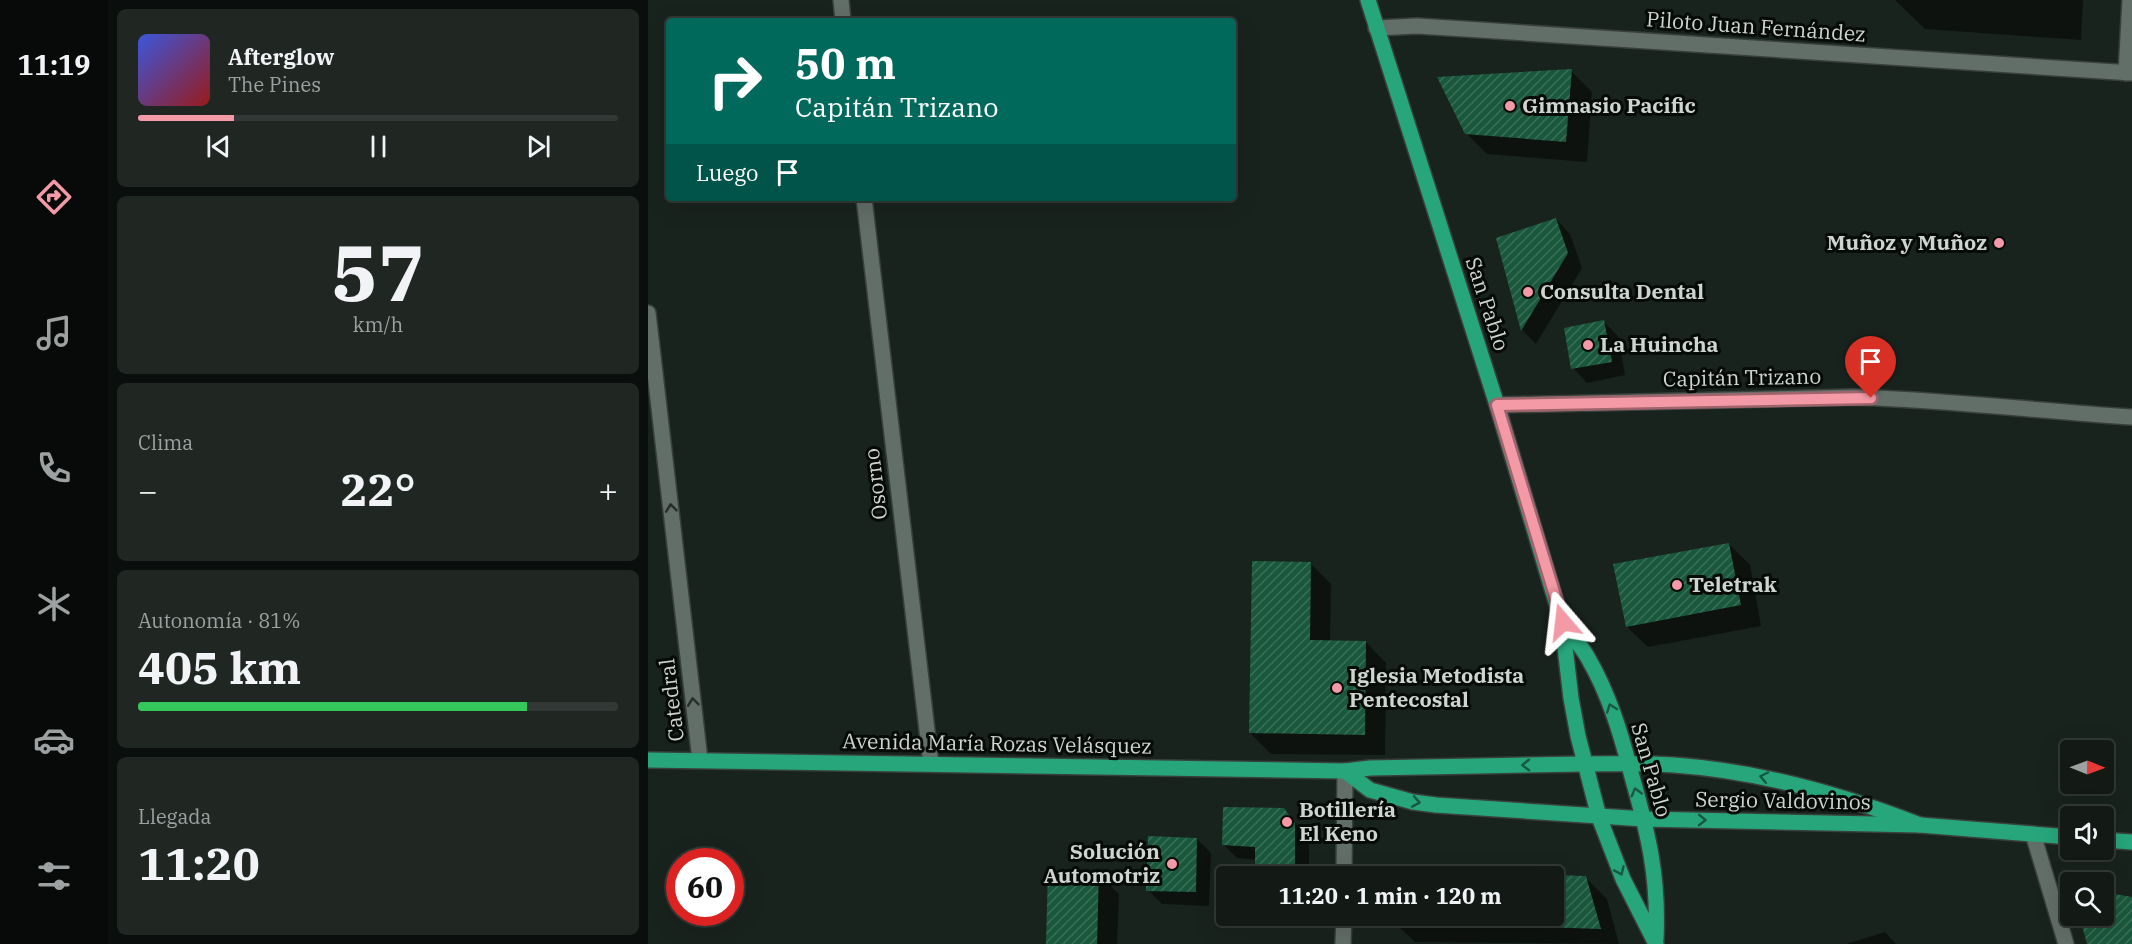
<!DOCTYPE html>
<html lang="es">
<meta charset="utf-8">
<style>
:root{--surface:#131a16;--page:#202723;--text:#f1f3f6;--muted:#9da1a1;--line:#323835;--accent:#f49aa6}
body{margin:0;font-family:"IBM Plex Serif",serif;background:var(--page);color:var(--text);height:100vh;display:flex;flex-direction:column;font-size:22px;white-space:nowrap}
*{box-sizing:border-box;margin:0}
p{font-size:20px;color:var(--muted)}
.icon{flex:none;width:33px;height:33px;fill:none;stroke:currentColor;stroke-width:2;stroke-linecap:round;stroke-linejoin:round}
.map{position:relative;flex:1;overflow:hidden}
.side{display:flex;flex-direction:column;gap:9px;padding:9px;background:#0a0e0c;width:540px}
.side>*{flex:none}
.top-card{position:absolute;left:18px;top:18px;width:570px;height:183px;border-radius:6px;box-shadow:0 6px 24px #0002,0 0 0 2px var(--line);background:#00695c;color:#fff;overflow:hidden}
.needle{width:39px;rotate:91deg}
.buttons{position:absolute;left:1412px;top:740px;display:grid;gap:12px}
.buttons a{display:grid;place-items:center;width:54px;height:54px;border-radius:6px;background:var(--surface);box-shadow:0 6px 24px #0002,0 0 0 2px var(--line);font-size:30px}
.speed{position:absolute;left:18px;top:848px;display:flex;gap:12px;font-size:30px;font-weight:700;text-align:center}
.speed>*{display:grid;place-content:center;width:78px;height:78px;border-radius:50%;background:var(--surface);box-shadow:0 6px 24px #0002,0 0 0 2px var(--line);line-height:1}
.speed .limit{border:9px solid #d22;background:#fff;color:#111}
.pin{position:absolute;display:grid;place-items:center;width:51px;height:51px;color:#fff;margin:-62px -26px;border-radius:50% 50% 50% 0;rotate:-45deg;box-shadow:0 0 6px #0007}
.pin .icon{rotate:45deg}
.me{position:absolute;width:66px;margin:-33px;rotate:343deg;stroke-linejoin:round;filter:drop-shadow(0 0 4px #0008)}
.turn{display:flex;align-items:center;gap:21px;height:126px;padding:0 30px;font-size:27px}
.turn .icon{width:78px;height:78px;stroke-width:2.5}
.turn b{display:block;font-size:42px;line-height:51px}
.then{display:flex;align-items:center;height:57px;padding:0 30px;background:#0003;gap:12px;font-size:22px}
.big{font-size:45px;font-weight:700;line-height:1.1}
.side .tile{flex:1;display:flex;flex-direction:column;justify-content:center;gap:9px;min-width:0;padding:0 21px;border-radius:9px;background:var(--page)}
.side .dial{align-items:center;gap:0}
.dial b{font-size:78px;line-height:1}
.song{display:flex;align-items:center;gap:18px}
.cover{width:72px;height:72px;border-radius:9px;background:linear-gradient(135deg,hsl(230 70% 55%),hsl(0 70% 35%))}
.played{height:6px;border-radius:3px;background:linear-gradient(90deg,var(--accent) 20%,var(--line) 20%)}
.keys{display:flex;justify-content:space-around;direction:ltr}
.heat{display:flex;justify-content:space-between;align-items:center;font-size:33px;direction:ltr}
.charge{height:9px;border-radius:4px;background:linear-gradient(90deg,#34c759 81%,var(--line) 0)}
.trip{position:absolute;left:568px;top:866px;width:348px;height:60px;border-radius:6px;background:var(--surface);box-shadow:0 6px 24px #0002,0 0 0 2px var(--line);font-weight:700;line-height:60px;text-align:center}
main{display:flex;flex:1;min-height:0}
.dock{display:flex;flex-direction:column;width:108px;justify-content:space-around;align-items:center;background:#080a09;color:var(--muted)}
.dock .icon{width:42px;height:42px}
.dock .selected{color:var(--accent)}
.dock b{font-size:27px;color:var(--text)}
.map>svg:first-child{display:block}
.shadow{fill:#0007}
.building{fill:url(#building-hatch)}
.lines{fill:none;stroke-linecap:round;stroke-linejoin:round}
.minor-casing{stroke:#39403b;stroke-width:18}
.major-casing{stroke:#39403b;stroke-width:18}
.minor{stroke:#626e68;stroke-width:15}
.major{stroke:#27a67c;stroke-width:15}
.oneway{stroke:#272e2a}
.oneway2{stroke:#175842}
.route-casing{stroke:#9f646c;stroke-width:15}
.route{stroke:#f49aa6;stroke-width:10}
.poi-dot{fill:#f49aa6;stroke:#070b08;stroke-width:2}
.labels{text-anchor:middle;stroke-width:6;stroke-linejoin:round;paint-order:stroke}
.street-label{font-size:21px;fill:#ced4d0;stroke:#070b08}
.poi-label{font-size:21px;font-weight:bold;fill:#ced4d0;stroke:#070b08;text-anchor:start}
</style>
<main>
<nav class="dock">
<b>11:19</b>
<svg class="icon selected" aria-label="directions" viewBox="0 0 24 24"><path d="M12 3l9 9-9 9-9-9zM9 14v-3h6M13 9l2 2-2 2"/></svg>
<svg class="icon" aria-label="music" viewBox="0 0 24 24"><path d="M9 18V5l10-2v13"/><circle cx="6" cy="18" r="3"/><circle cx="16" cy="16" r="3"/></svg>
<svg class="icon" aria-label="phone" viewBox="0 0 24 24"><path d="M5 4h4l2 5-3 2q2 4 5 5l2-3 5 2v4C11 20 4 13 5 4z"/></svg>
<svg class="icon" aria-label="climate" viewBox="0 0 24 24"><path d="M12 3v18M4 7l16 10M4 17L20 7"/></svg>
<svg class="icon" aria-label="car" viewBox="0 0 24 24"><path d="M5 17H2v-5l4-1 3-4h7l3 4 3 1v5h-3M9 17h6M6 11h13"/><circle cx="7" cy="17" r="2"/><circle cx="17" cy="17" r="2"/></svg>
<svg class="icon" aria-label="filters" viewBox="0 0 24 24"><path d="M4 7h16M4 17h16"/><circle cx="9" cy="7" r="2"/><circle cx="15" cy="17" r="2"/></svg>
</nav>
<section class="side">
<div class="tile">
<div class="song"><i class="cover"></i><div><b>Afterglow</b><p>The Pines</p></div></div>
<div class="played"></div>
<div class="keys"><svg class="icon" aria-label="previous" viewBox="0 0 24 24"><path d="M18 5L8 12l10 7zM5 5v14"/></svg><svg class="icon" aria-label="pause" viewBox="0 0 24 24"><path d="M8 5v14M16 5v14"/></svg><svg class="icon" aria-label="next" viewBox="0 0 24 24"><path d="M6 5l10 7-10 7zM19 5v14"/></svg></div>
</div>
<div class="tile dial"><b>57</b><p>km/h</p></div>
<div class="tile"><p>Clima</p>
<div class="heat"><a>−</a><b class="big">22°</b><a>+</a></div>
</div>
<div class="tile"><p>Autonomía · 81%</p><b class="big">405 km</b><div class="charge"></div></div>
<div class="tile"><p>Llegada</p><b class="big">11:20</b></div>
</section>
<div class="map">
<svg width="1484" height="944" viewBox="0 0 1484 944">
<defs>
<pattern id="building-hatch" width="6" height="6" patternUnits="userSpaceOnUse" patternTransform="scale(1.5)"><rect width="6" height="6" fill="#1a583d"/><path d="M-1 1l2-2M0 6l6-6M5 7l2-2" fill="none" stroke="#3a6f58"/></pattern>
</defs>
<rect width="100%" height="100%" fill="#19231d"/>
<g class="shadow">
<polygon points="1247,0 1435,0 1433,40 1277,29"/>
<polygon points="923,71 944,92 939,162 839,154 818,133"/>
<polygon points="908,219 922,234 934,268 888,344 874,330 850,239"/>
<polygon points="956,322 970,336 977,375 939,383 925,368"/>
<polygon points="1081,544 1102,565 1113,626 1000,647 979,627"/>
<polygon points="662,563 683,584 682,641 718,642 738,663 737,755 623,754 602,733"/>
<polygon points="636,810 661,838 661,876 608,876 609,860 589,858 575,844"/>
<polygon points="549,839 563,853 561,906 514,904 500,890"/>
<polygon points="450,873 471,894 469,944 400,944"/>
<polygon points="906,877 938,878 959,899 971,944 767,942 746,922 747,915 906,915"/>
<polygon points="1237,932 1248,944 1198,944"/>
</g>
<g class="building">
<polygon points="924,69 918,142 817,134 789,77"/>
<polygon points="908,218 920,253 873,331 848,238"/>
<polygon points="956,320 964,362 923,369 916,328"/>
<polygon points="1081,543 1093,605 978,627 965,564"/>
<polygon points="604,561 663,562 662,640 718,641 717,735 601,733"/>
<polygon points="575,807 636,808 647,823 647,876 607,876 607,847 574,845"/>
<polygon points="500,836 549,838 548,892 498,891"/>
<polygon points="400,870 451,871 449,944 398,944"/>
<polygon points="747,870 938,876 953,929 745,922 745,915 906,915 906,876 747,876"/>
<polygon points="1455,892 1484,897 1484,944 1439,944 1431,915 1455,915"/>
</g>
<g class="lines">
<defs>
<g id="minor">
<polyline points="193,0 195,21"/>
<polyline points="728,28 769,26 817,29 1484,73"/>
<polyline points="1478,73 1482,0"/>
<polyline points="216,198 283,764"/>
<polyline points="0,313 52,760"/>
<path d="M849,405l357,-8c93,3 185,14 278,20"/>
<polyline points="1385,834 1418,944"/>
<polyline points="696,876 697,771"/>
<polyline points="695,944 696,915"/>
</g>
<g id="major">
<polyline points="720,0 849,405 914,622 923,698 930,736 951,817 975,879 1008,944"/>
<path d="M916,625c8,11 18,22 24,33 21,36 33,76 43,115 17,60 28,103 25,166"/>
<path d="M0,760l697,11 25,-3c71,-1 142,-3 213,-4 31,0 61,-1 91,1 85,6 167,29 246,60"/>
<polyline points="697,771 722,790 765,802 788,805 996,819 1272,825 1422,837"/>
<polyline points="1455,840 1484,842"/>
</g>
</defs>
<use href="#minor" class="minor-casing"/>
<use href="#major" class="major-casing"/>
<use href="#minor" class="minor"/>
<use href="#major" class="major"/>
</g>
<defs><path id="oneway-chevron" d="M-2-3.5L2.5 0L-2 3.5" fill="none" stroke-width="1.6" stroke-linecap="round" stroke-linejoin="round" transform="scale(1.5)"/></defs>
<g class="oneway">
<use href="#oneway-chevron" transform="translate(23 508) rotate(-97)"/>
<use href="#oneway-chevron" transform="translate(45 702) rotate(-97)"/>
</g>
<g class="oneway2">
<use href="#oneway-chevron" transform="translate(963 708) rotate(-110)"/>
<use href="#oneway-chevron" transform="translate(878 765) rotate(179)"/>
<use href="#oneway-chevron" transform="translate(1116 777) rotate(-168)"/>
<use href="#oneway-chevron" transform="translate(988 792) rotate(-105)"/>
<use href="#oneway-chevron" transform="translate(768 802) rotate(10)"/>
<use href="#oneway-chevron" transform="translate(1054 820) rotate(1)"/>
<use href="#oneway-chevron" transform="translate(972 871) rotate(66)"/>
</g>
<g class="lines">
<defs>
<polyline id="route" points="915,622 849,405 1223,398"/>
</defs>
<use href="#route" class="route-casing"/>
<use href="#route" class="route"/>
</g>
<g class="poi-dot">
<circle cx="862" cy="106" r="6"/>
<circle cx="1351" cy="243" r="6"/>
<circle cx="880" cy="292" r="6"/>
<circle cx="940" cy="345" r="6"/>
<circle cx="1029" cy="585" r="6"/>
<circle cx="689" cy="688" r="6"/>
<circle cx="639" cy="822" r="6"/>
<circle cx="524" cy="864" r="6"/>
</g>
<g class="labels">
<g class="street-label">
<text transform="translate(1108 27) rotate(4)" y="7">Piloto Juan Fernández</text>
<text transform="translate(839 304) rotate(72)" y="7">San Pablo</text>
<text transform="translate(1094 378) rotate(-1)" y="7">Capitán Trizano</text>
<text transform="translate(228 484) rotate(-97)" y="7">Osorno</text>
<text transform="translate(24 700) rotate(-97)" y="7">Catedral</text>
<text transform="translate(349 744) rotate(1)" y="7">Avenida María Rozas Velásquez</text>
<text transform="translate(1003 770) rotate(74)" y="7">San Pablo</text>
<text transform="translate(1135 801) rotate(1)" y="7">Sergio Valdovinos</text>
</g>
<g class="poi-label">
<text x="874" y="113">Gimnasio Pacific</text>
<text x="1339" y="250" text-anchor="end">Muñoz y Muñoz</text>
<text x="892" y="299">Consulta Dental</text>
<text x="952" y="352">La Huincha</text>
<text x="1041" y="592">Teletrak</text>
<text x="701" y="683">Iglesia Metodista<tspan x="701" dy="24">Pentecostal</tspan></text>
<text x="651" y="817">Botillería<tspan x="651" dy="24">El Keno</tspan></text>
<text x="512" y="859" text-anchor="end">Solución<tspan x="512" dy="24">Automotriz</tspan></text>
</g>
</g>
</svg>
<div class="buttons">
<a><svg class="needle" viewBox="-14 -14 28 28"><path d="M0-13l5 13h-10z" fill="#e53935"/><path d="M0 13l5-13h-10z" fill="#9da1a1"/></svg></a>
<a><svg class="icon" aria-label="sound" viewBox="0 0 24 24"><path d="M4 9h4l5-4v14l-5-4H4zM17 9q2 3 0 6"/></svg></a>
<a><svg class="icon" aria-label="search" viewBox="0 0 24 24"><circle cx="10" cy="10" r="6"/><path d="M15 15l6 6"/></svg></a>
</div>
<div class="speed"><div class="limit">60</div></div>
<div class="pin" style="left:1223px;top:398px;background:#d93025"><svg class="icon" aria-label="arrive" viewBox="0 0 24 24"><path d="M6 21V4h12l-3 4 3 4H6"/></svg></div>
<svg class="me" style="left:915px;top:622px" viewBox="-20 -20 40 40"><path d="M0-17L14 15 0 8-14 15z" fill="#f49aa6" stroke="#fff" stroke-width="4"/></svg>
<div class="trip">11:20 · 1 min · 120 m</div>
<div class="top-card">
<div class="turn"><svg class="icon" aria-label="right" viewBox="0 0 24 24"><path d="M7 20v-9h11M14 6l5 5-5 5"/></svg><div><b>50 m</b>Capitán Trizano</div></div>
<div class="then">Luego<svg class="icon" aria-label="arrive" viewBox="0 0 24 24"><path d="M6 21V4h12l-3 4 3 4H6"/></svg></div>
</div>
</div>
</main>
